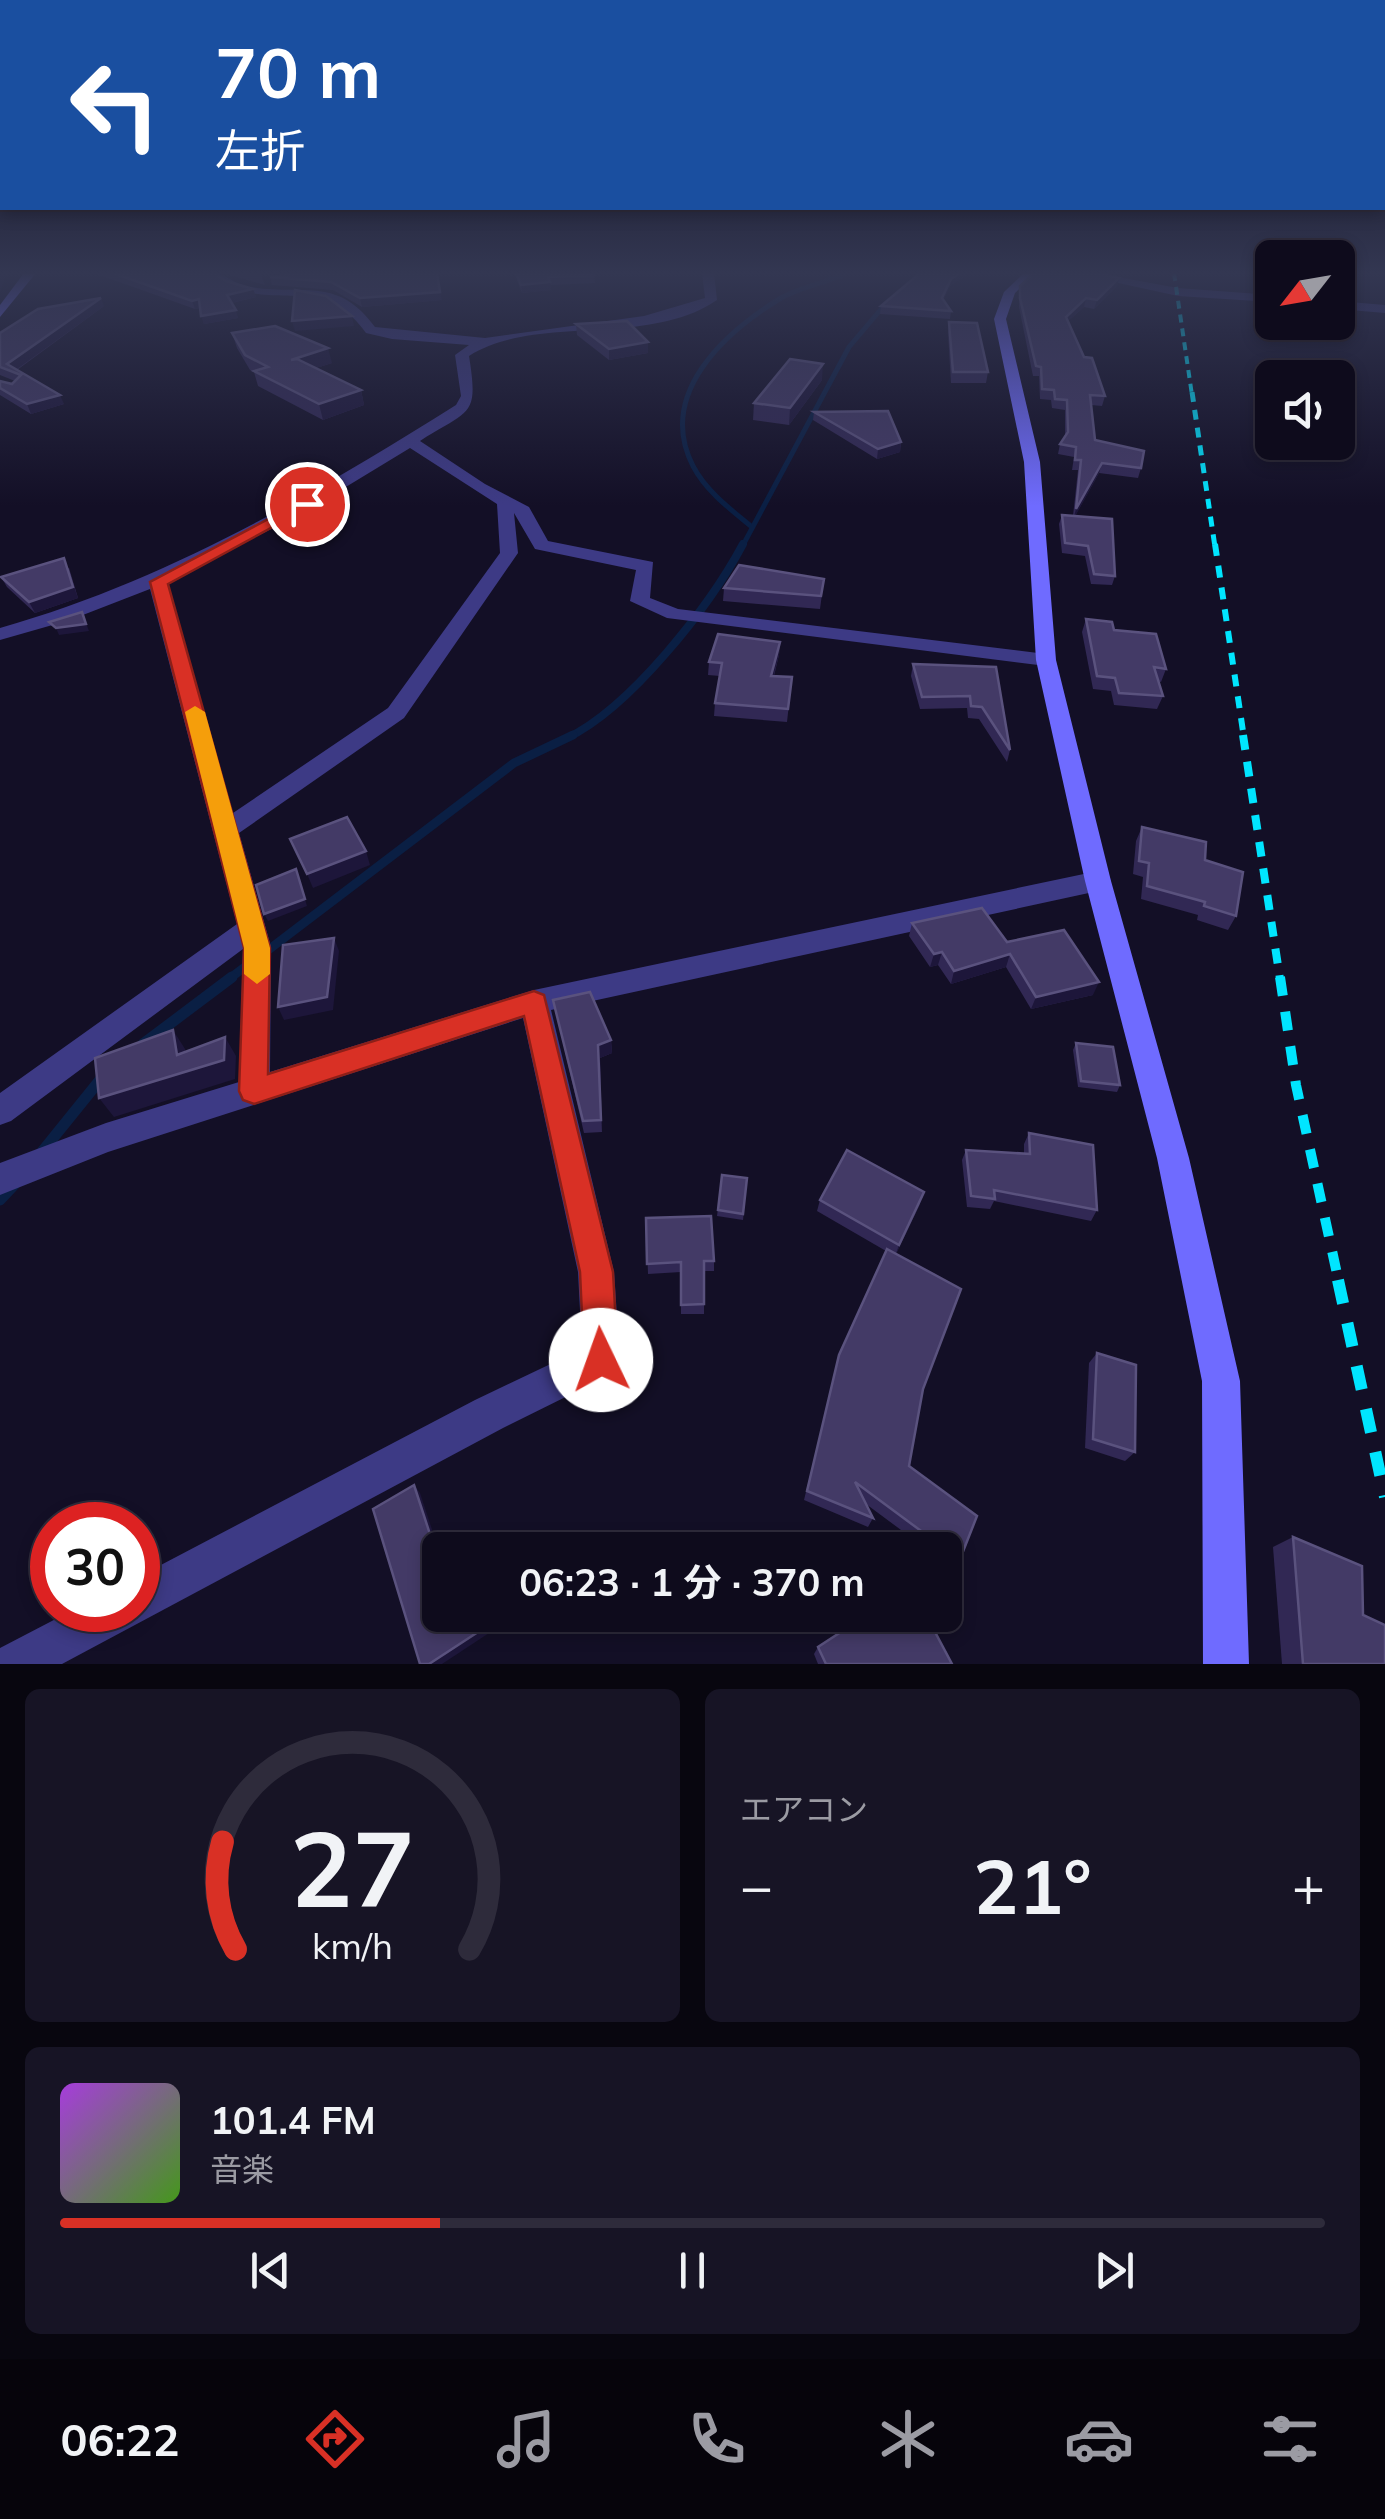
<!DOCTYPE html>
<html lang="ja">
<meta charset="utf-8">
<style>
:root{--surface:#0e0b1c;--page:#171425;--text:#f1f3f6;--muted:#9b9ba3;--line:#2e2b3b;--accent:#d93025}
body{margin:0;font-family:Mulish,"Noto Sans JP",sans-serif;background:var(--page);color:var(--text);height:100vh;display:flex;flex-direction:column;font-size:38px;white-space:nowrap}
*{box-sizing:border-box;margin:0}
p{font-size:32px;color:var(--muted)}
.icon{flex:none;width:55px;height:55px;fill:none;stroke:currentColor;stroke-width:2;stroke-linecap:round;stroke-linejoin:round}
.map{position:relative;height:1664px;overflow:hidden}
.panel{display:flex;flex-direction:column;gap:25px;padding:25px;background:#08060f;flex:1}
.panel>*{flex:none}
.banner{position:absolute;left:0px;top:0px;width:1385px;height:210px;box-shadow:0 5px 15px #0003,0 0 0 2px var(--line);background:#1a4fa0;color:#fff;overflow:hidden}
.needle{width:65px;rotate:239deg}
.fabs{position:absolute;left:1255px;top:240px;display:grid;gap:20px}
.fabs a{display:grid;place-items:center;width:100px;height:100px;border-radius:15px;background:var(--surface);box-shadow:0 5px 15px #0003,0 0 0 2px var(--line);font-size:50px}
.speed{position:absolute;left:30px;top:1502px;display:flex;gap:20px;font-size:50px;font-weight:700;text-align:center}
.speed>*{display:grid;place-content:center;width:130px;height:130px;border-radius:50%;background:var(--surface);box-shadow:0 5px 15px #0003,0 0 0 2px var(--line);line-height:1}
.speed .limit{border:15px solid #d22;background:#fff;color:#111}
.pin{position:absolute;display:grid;place-items:center;width:85px;height:85px;color:#fff;margin:-42px;border:5px solid #fff;border-radius:50%;box-shadow:0 2px 10px #0007}
.me{position:absolute;width:110px;margin:-55px;rotate:357deg;stroke-linejoin:round;filter:drop-shadow(0 0 8px #0008)}
.turn{display:flex;align-items:center;gap:35px;height:210px;padding:0 50px;font-size:45px}
.turn .icon{width:130px;height:130px;stroke-width:2.5}
.turn b{display:block;font-size:70px;line-height:85px}
.big{font-size:75px;font-weight:700;line-height:1.1}
.panel .card{flex:1;display:flex;flex-direction:column;justify-content:center;gap:15px;min-width:0;padding:0 35px;border-radius:15px;background:var(--page)}
.panel .dial{align-items:center;gap:0}
.dial svg{height:260px;overflow:visible;fill:none;stroke:var(--line);stroke-width:7;stroke-linecap:round;text-anchor:middle}
.dial text{fill:var(--text);stroke:none}
.song{display:flex;align-items:center;gap:30px}
.cover{width:120px;height:120px;border-radius:15px;background:linear-gradient(135deg,hsl(280 70% 55%),hsl(100 70% 35%))}
.played{height:10px;border-radius:5px;background:linear-gradient(90deg,var(--accent) 30%,var(--line) 30%)}
.keys{display:flex;justify-content:space-around;direction:ltr}
.heat{display:flex;justify-content:space-between;align-items:center;font-size:55px;direction:ltr}
.panel .tiles{flex:1;display:grid;gap:25px;grid-template-columns:1fr 1fr}
.card:last-child{grid-column:span 2}
.trip{position:absolute;left:422px;top:1532px;width:540px;height:100px;border-radius:15px;background:var(--surface);box-shadow:0 5px 15px #0003,0 0 0 2px var(--line);font-weight:700;line-height:100px;text-align:center}
.dock{display:flex;height:160px;justify-content:space-around;align-items:center;background:#06040b;color:var(--muted)}
.dock .icon{width:70px;height:70px}
.dock .selected{color:var(--accent)}
.dock b{font-size:45px;color:var(--text)}
.map>svg:first-child{display:block}
.lines{fill:none;stroke-linecap:round;stroke-linejoin:round}
.stream-far3{stroke:#0a1f44;stroke-width:5}
.stream-far2{stroke:#0a1f44;stroke-width:8}
.stream-far1{stroke:#0a1f44;stroke-width:9}
.stream{stroke:#0a1f44;stroke-width:11}
.street{fill:#3d3a85;fill-rule:evenodd}
.secondary{fill:#6f6bff;fill-rule:evenodd}
.rail-far5{stroke:#00e5ff;stroke-width:4;stroke-dasharray:8 6;stroke-linecap:butt}
.rail-far4{stroke:#00e5ff;stroke-width:5;stroke-dasharray:10 8;stroke-linecap:butt}
.rail-far3{stroke:#00e5ff;stroke-width:6;stroke-dasharray:12 10;stroke-linecap:butt}
.rail-far2{stroke:#00e5ff;stroke-width:8;stroke-dasharray:15 12;stroke-linecap:butt}
.rail-far1{stroke:#00e5ff;stroke-width:10;stroke-dasharray:19 16;stroke-linecap:butt}
.rail{stroke:#00e5ff;stroke-width:12;stroke-dasharray:24 20;stroke-linecap:butt}
.wall{fill:#312854}
.shaded-wall{fill:#1d163a}
.building{fill:#433a66;stroke:#5a527e;stroke-width:2.5}
.route{fill:#d93025;stroke:#8d1f18;stroke-width:2.5}
.slow{fill:#f59e0b}
</style>
<div class="map">
<svg width="1385" height="1664" viewBox="0 0 1385 1664">
<rect width="100%" height="100%" fill="#130f26"/>
<g class="lines">
<g class="stream-far3">
<path d="M752,527c-22,-18 -46,-36 -59,-61 -37,-72 32,-134 88,-168 21,-12 45,-15 66,-25"/>
<polyline points="742,547 849,347 888,301"/>
</g>
<path class="stream-far2" d="M567,738c63,-30 143,-132 176,-194"/>
<g class="stream-far1">
<polyline points="263,954 514,763 573,735"/>
<polyline points="229,979 250,963"/>
</g>
<g class="stream">
<polyline points="143,1044 232,977"/>
<polyline points="41,1153 104,1075"/>
<polyline points="0,1200 15,1184"/>
</g>
<g class="street">
<path d="M210,273c16,0 22,10 36,13 55,11 91,-12 129,41l110,11 159,-22 61,-18 -3,-25h12l3,27c-70,48 -179,13 -248,56 10,62 1,53 -49,85l65,43 44,23 19,34 105,21 -3,36 28,11 368,45 10,6 -10,6 -379,-48 -37,-17 6,-31 -101,-21 -21,-36 4,40 -114,165 -165,115 32,114 -1,125 264,-82 564,-119 9,3 4,7 -4,7 -9,3 -547,119 63,262 6,88 -6,13 -111,55 -441,236h-62v-16l73,-38h65v-33l337,-177 107,-51 -4,-77 -55,-254 -415,134 -108,43v-32l106,-40 133,-41 4,-133 -232,172 -11,4v-32l237,-169 -87,-335 -80,31 -70,20v-12c166,-47 311,-132 456,-223l5,-9 -6,-41 14,-10 -77,-6 -26,-6c-46,-66 -103,-13 -156,-60zM410,448l87,56 3,49 -112,155 -155,105 -66,-231 136,-69z"/>
<polygon points="1073,273 1096,273 1178,288 1272,295 1272,302 1178,296"/>
<polygon points="1338,301 1385,305 1385,313 1338,309"/>
</g>
<g class="secondary">
<polygon points="24,273 36,273 0,317 0,305"/>
<polygon points="1024,273 1036,273 1015,293 1006,319 1040,462 1056,660 1111,881 1189,1158 1240,1381 1249,1664 1203,1664 1202,1381 1157,1158 1085,881 1036,660 1024,462 994,319 1004,292"/>
</g>
<polyline class="rail-far5" points="1174,273 1192,395"/>
<polyline class="rail-far4" points="1192,392 1215,547"/>
<polyline class="rail-far3" points="1215,544 1244,738"/>
<polyline class="rail-far2" points="1243,735 1280,979"/>
<polyline class="rail-far1" points="1280,977 1296,1085 1339,1283"/>
<polyline class="rail" points="1338,1280 1385,1497"/>
</g>
<g class="wall">
<polygon points="94,273 213,273 226,281 253,289 256,297 232,303 238,318 204,324 200,308 195,309"/>
<polygon points="223,273 293,273 261,275 265,285"/>
<polygon points="306,273 442,300 362,307 333,290 272,285 270,277"/>
<polygon points="514,273 594,273 595,283 550,285 551,290 522,293"/>
<polygon points="920,273 969,273 950,286 943,300 951,311 950,319 880,314 881,306"/>
<polygon points="1119,278 1117,286 1094,309 1084,307 1068,321 1084,357 1105,396 1102,406 1091,405 1095,440 1141,468 1138,478 1099,473 1075,516 1115,576 1112,585 1091,584 1085,556 1062,553 1059,524 1062,515 1073,516 1078,470 1072,470 1074,457 1058,454 1060,444 1065,437 1065,410 1052,408 1051,400 1040,399 1039,376 1033,376 1019,307 1019,295 1020,286"/>
<polygon points="104,306 17,370 64,404 31,414 0,395 0,381 12,384 15,381 0,375 0,333"/>
<polygon points="949,322 988,372 986,383 951,383 948,332"/>
<polygon points="576,324 648,342 648,353 609,360 577,335"/>
<polygon points="232,333 332,363 316,368 361,390 364,405 323,420 258,386 254,372 250,370 237,348"/>
<polygon points="822,380 789,425 753,420 754,403"/>
<polygon points="814,412 901,442 900,452 877,459 813,420"/>
<polygon points="69,568 78,598 35,613 7,587 1,577"/>
<polygon points="824,579 820,609 723,601 724,588"/>
<polygon points="1086,619 1114,630 1166,669 1161,682 1158,681 1163,696 1157,709 1114,705 1111,691 1093,689 1082,632"/>
<polygon points="780,642 779,655 774,676 792,677 787,722 714,716 715,703 720,676 708,675 709,662"/>
<polygon points="913,664 996,667 1010,750 1007,762 979,719 968,718 967,708 920,709 911,676"/>
<polygon points="1142,827 1205,860 1236,916 1228,930 1197,920 1198,915 1141,899 1143,877 1133,874 1136,841"/>
<polygon points="912,923 1007,942 1093,995 1031,1009 1006,967 951,984 938,965 930,967 909,936"/>
<polygon points="553,1000 611,1040 612,1053 600,1058 602,1132 584,1133"/>
<polygon points="1076,1043 1120,1085 1117,1092 1078,1087 1073,1050"/>
<polygon points="1029,1133 1097,1210 1091,1221 994,1201 990,1209 967,1207 962,1160 966,1150 1024,1154 1024,1144"/>
<polygon points="722,1175 747,1178 743,1220 717,1216"/>
<polygon points="820,1200 920,1204 896,1254 923,1389 909,1466 962,1554 954,1562 945,1558 945,1550 928,1550 866,1504 873,1518 868,1527 804,1500 836,1368 886,1251 817,1211"/>
<polygon points="646,1218 714,1261 714,1271 704,1271 704,1314 681,1314 681,1272 648,1274"/>
<polygon points="1097,1353 1135,1452 1125,1461 1085,1448 1089,1363"/>
<polygon points="1293,1537 1363,1615 1385,1664 1282,1664 1273,1547"/>
<polygon points="818,1647 952,1664 818,1664 814,1654"/>
</g>
<g class="shaded-wall">
<polygon points="0,273 7,273 0,292"/>
<polygon points="256,273 293,273 261,275"/>
<polygon points="960,273 969,273 950,286 941,305 942,298 951,279"/>
<polygon points="1119,278 1117,286 1094,309 1097,300"/>
<polygon points="550,282 551,290 522,293 521,285"/>
<polygon points="253,289 256,297 230,303 227,295"/>
<polygon points="440,292 442,300 362,307 360,298"/>
<polygon points="101,298 104,306 13,372 7,364"/>
<polygon points="1086,298 1084,307 1064,325 1066,317"/>
<polygon points="199,299 202,307 195,309 192,301"/>
<polygon points="236,310 238,318 204,324 201,316"/>
<polygon points="352,316 354,326 295,331 292,321"/>
<polygon points="648,342 648,353 609,360 609,349"/>
<polygon points="328,348 332,363 295,375 291,360"/>
<polygon points="823,364 822,380 789,425 790,408"/>
<polygon points="361,390 364,405 323,420 319,404"/>
<polygon points="60,395 64,404 31,414 27,404"/>
<polygon points="901,442 900,452 877,459 878,449"/>
<polygon points="1102,463 1099,473 1073,520 1076,509"/>
<polygon points="64,558 78,598 35,613 29,602"/>
<polygon points="82,612 89,631 59,635 56,628"/>
<polygon points="780,642 779,655 770,689 771,676"/>
<polygon points="366,851 370,865 313,888 307,874"/>
<polygon points="298,876 307,906 268,921 264,914"/>
<polygon points="334,938 339,951 333,1010 284,1020 278,1007"/>
<polygon points="942,952 938,965 930,967 934,954"/>
<polygon points="1010,954 1006,967 951,984 954,971"/>
<polygon points="1099,982 1093,995 1031,1009 1036,997"/>
<polygon points="173,1030 185,1049 188,1071 225,1037 236,1056 235,1079 114,1117 99,1098 177,1055"/>
<polygon points="611,1040 612,1053 600,1058 602,1132 598,1045"/>
<polygon points="924,1192 920,1204 895,1256 899,1245"/>
<polygon points="414,1485 420,1493 440,1554 440,1565"/>
<polygon points="504,1615 515,1616 442,1664 429,1664"/>
</g>
<g class="building">
<polygon points="113,273 213,273 226,281 253,289 227,295 236,310 201,316 199,299 192,301"/>
<polygon points="306,273 437,273 440,292 360,298 331,282 270,277"/>
<polygon points="516,273 594,273 594,275 548,277 550,282 521,285"/>
<polygon points="920,273 960,273 951,279 942,298 951,311 881,306"/>
<polygon points="1034,273 1095,273 1119,278 1097,300 1086,298 1066,317 1084,357 1092,358 1105,396 1090,395 1095,440 1144,451 1141,468 1102,463 1076,509 1081,460 1075,460 1076,447 1060,444 1068,432 1067,400 1055,399 1054,390 1042,389 1041,367 1036,366 1020,298 1020,286"/>
<polygon points="295,290 326,296 352,316 292,321"/>
<polygon points="101,298 7,364 60,395 27,404 0,388 0,381 12,384 21,375 0,367 0,333 38,309"/>
<polygon points="627,321 648,342 609,349 576,324"/>
<polygon points="949,322 977,323 988,372 953,372"/>
<polygon points="275,326 328,348 291,360 297,359 361,390 319,404 254,371 268,367 245,355 232,333"/>
<polygon points="790,359 823,364 790,408 754,403"/>
<polygon points="888,411 901,442 878,449 814,412"/>
<polygon points="1062,515 1112,519 1115,576 1094,574 1088,546 1065,543"/>
<polygon points="64,558 73,587 29,602 1,577"/>
<polygon points="739,565 824,579 821,596 724,588"/>
<polygon points="82,612 86,624 56,628 49,622"/>
<polygon points="1086,619 1112,622 1114,630 1156,634 1166,669 1154,667 1163,696 1119,693 1115,678 1097,676"/>
<polygon points="718,634 780,642 771,676 792,677 788,709 715,703 722,663 709,662"/>
<polygon points="913,664 996,667 1010,750 982,707 971,706 970,696 922,697"/>
<polygon points="347,817 366,851 307,874 290,839"/>
<polygon points="1142,827 1206,842 1205,860 1243,872 1236,916 1204,906 1205,902 1147,886 1149,863 1139,861"/>
<polygon points="296,869 305,899 264,914 256,885"/>
<polygon points="982,908 1007,942 1064,930 1099,982 1036,997 1010,954 954,971 942,952 934,954 912,923"/>
<polygon points="334,938 327,997 278,1007 283,945"/>
<polygon points="590,992 611,1040 598,1045 601,1120 583,1121 553,1000"/>
<polygon points="173,1030 177,1055 225,1037 224,1060 99,1098 95,1058"/>
<polygon points="1076,1043 1113,1047 1120,1085 1081,1081"/>
<polygon points="1029,1133 1093,1145 1097,1210 994,1190 995,1199 971,1196 966,1150 1030,1154"/>
<polygon points="847,1150 924,1192 899,1245 820,1200"/>
<polygon points="722,1175 747,1178 743,1214 718,1210"/>
<polygon points="711,1216 714,1261 704,1261 704,1304 681,1305 681,1262 647,1264 646,1218"/>
<polygon points="887,1249 961,1289 923,1389 909,1466 977,1516 962,1554 940,1545 855,1482 873,1518 807,1491 839,1355"/>
<polygon points="1097,1353 1136,1365 1135,1452 1093,1439"/>
<polygon points="414,1485 440,1565 440,1615 504,1615 429,1664 420,1664 373,1509"/>
<polygon points="1293,1537 1362,1566 1363,1615 1385,1625 1385,1664 1303,1664"/>
<polygon points="867,1615 926,1615 952,1664 826,1664 818,1647"/>
</g>
<linearGradient id="sky" x2="0" y2="1"><stop stop-color="#0a0815"/><stop offset="0.54" stop-color="#333752"/><stop offset="1" stop-color="#333752" stop-opacity="0"/></linearGradient>
<rect width="1385" height="506" fill="url(#sky)"/>
<polygon class="route" points="302,501 315,504 168,584 270,948 268,1074 534,991 544,995 613,1272 618,1360 613,1373 601,1378 589,1373 584,1360 580,1272 524,1016 254,1104 243,1100 239,1091 244,948 150,582"/>
<polygon class="slow" points="195,706 205,712 270,948 270,974 257,984 244,974 244,948 185,712"/>
</svg>
<div class="fabs">
<a><svg class="needle" viewBox="-14 -14 28 28"><path d="M0-13l5 13h-10z" fill="#e53935"/><path d="M0 13l5-13h-10z" fill="#9b9ba3"/></svg></a>
<a><svg class="icon" aria-label="sound" viewBox="0 0 24 24"><path d="M4 9h4l5-4v14l-5-4H4zM17 9q2 3 0 6"/></svg></a>
</div>
<div class="speed"><div class="limit">30</div></div>
<div class="pin" style="left:307px;top:504px;background:#d93025"><svg class="icon" aria-label="arrive" viewBox="0 0 24 24"><path d="M6 21V4h12l-3 4 3 4H6"/></svg></div>
<svg class="me" style="left:601px;top:1360px" viewBox="-20 -20 40 40"><circle r="19" fill="#fff"/><path d="M0-13L10 11 0 6-10 11z" fill="#d93025"/></svg>
<div class="trip">06:23 · 1 分 · 370 m</div>
<div class="banner">
<div class="turn"><svg class="icon" aria-label="left" viewBox="0 0 24 24"><path d="M17 20v-9H6M10 6l-5 5 5 5"/></svg><div><b>70 m</b>左折</div></div>
</div>
</div>
<section class="panel">
<div class="tiles">
<div class="card dial"><svg viewBox="0 0 100 80">
<path d="M14 69A42 42 0 1 1 86 69"/>
<path d="M14 69A42 42 0 0 1 10 36" stroke="#d93025"/>
<text x="50" y="56" font-size="32" font-weight="700">27</text>
<text x="50" y="72" font-size="11">km/h</text>
</svg></div>
<div class="card"><p>エアコン</p>
<div class="heat"><a>−</a><b class="big">21°</b><a>+</a></div>
</div>
<div class="card">
<div class="song"><i class="cover"></i><div><b>101.4 FM</b><p>音楽</p></div></div>
<div class="played"></div>
<div class="keys"><svg class="icon" aria-label="previous" viewBox="0 0 24 24"><path d="M18 5L8 12l10 7zM5 5v14"/></svg><svg class="icon" aria-label="pause" viewBox="0 0 24 24"><path d="M8 5v14M16 5v14"/></svg><svg class="icon" aria-label="next" viewBox="0 0 24 24"><path d="M6 5l10 7-10 7zM19 5v14"/></svg></div>
</div>
</div>
</section>
<nav class="dock">
<b>06:22</b>
<svg class="icon selected" aria-label="directions" viewBox="0 0 24 24"><path d="M12 3l9 9-9 9-9-9zM9 14v-3h6M13 9l2 2-2 2"/></svg>
<svg class="icon" aria-label="music" viewBox="0 0 24 24"><path d="M9 18V5l10-2v13"/><circle cx="6" cy="18" r="3"/><circle cx="16" cy="16" r="3"/></svg>
<svg class="icon" aria-label="phone" viewBox="0 0 24 24"><path d="M5 4h4l2 5-3 2q2 4 5 5l2-3 5 2v4C11 20 4 13 5 4z"/></svg>
<svg class="icon" aria-label="climate" viewBox="0 0 24 24"><path d="M12 3v18M4 7l16 10M4 17L20 7"/></svg>
<svg class="icon" aria-label="car" viewBox="0 0 24 24"><path d="M5 17H2v-5l4-1 3-4h7l3 4 3 1v5h-3M9 17h6M6 11h13"/><circle cx="7" cy="17" r="2"/><circle cx="17" cy="17" r="2"/></svg>
<svg class="icon" aria-label="filters" viewBox="0 0 24 24"><path d="M4 7h16M4 17h16"/><circle cx="9" cy="7" r="2"/><circle cx="15" cy="17" r="2"/></svg>
</nav>
